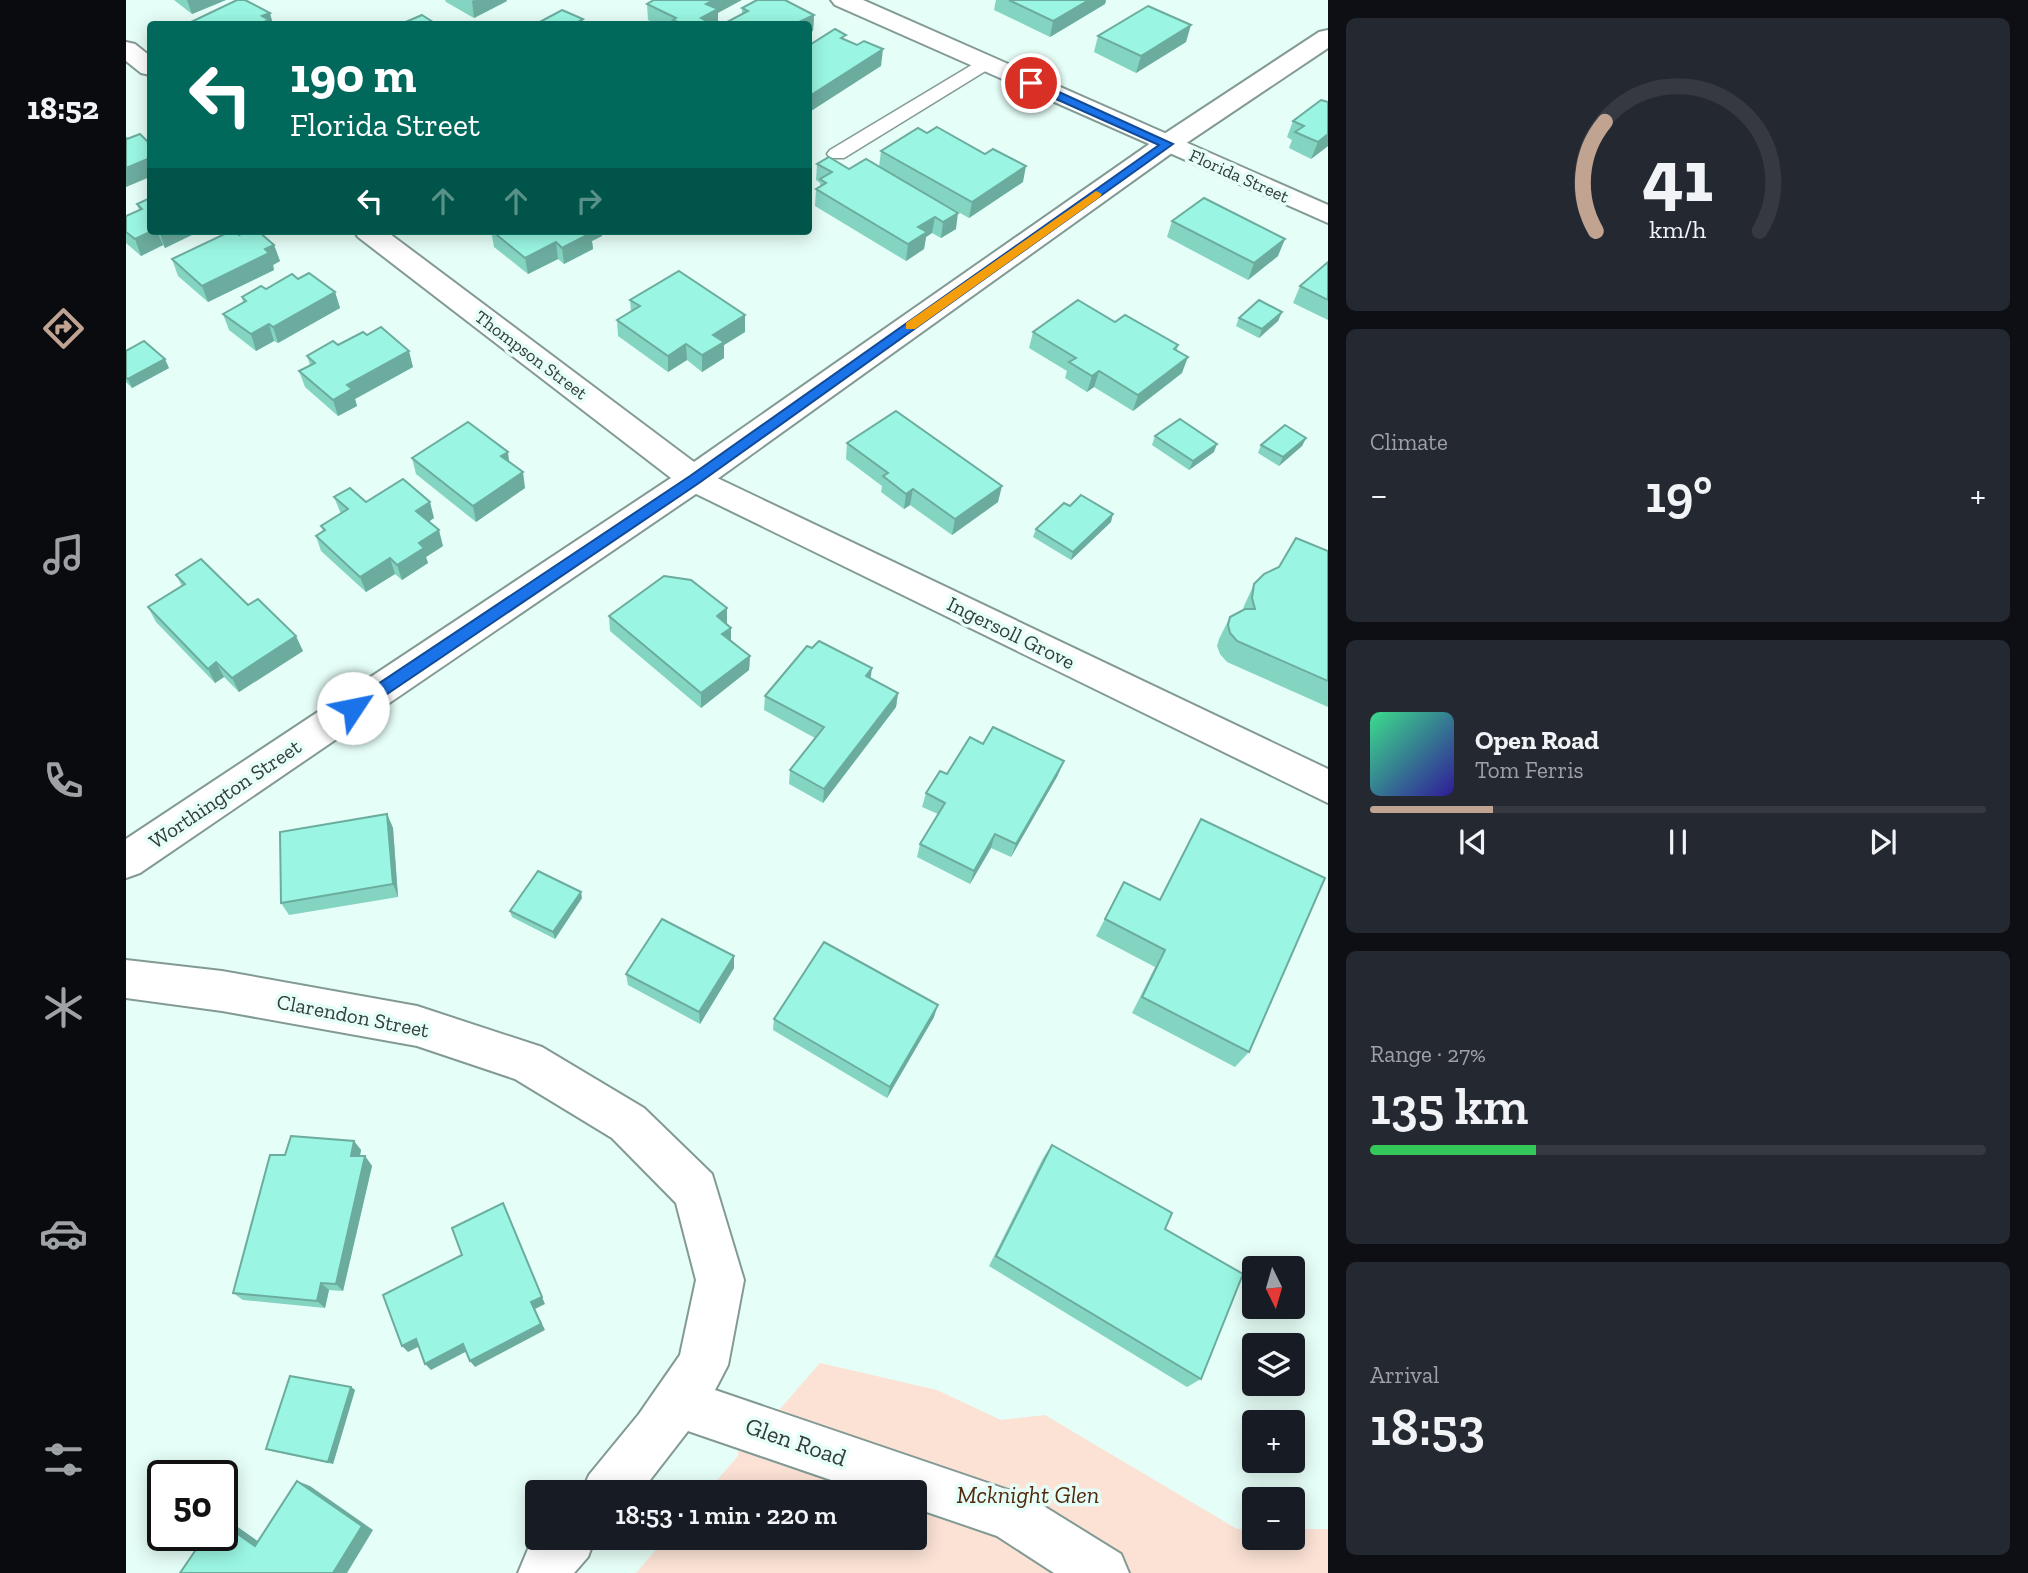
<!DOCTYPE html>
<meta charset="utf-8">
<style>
:root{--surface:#171b24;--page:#242831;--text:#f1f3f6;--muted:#9ea1a6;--line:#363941;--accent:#c0a390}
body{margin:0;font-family:"Zilla Slab",serif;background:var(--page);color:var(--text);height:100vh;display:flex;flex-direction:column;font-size:26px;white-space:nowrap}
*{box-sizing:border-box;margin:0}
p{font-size:23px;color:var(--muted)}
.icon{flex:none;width:38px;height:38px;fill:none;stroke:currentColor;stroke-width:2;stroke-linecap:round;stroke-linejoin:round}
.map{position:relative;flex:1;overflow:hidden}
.drawer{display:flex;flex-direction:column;gap:18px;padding:18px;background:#0d0f14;width:700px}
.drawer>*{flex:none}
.top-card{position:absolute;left:21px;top:21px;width:665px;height:214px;border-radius:7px;box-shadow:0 4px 18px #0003;background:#00695c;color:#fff;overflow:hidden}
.needle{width:46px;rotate:175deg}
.tools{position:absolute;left:1116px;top:1256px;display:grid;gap:14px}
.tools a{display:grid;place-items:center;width:63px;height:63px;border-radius:7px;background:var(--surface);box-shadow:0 4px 18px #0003;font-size:35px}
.speed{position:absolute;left:21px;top:1460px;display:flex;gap:14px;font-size:35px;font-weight:700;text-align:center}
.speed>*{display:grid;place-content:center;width:91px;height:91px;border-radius:50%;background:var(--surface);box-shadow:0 4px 18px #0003;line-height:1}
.speed .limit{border:4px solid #111;border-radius:10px;background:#fff;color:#111}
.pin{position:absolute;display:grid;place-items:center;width:60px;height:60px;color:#fff;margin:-30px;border:4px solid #fff;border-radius:50%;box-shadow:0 2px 7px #0007}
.me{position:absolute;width:77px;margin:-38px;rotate:56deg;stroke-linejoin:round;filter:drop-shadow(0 0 5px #0008)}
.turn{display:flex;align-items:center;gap:24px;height:147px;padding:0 28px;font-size:32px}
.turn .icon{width:91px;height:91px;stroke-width:2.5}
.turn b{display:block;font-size:49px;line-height:60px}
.lanes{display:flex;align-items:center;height:66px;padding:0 28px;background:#0003;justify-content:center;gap:35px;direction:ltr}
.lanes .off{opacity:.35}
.big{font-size:52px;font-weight:600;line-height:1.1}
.drawer .widget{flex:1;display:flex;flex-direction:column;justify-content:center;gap:10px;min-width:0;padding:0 24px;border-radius:10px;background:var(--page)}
.drawer .dial{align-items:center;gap:0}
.dial svg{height:182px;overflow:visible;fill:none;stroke:var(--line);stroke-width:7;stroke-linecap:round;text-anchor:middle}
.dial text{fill:var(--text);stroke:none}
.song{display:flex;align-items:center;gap:21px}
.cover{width:84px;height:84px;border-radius:10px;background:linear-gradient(135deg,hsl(150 70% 55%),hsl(250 70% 35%))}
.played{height:7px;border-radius:4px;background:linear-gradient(90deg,var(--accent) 20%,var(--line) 20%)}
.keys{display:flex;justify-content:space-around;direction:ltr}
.heat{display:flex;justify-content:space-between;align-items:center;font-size:38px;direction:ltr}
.charge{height:10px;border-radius:5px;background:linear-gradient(90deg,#34c759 27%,var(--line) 0)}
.trip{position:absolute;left:399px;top:1480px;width:402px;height:70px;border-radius:7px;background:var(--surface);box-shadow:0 4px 18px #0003;font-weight:600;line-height:70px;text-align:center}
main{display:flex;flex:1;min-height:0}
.tabs{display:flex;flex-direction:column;width:126px;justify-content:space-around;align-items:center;background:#090b0e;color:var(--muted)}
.tabs .icon{width:49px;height:49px}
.tabs .on{color:var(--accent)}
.tabs b{font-size:32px;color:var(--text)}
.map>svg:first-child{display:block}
.green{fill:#fbe2d5}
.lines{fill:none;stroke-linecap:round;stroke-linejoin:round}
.service-casing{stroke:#839a94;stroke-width:3}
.minor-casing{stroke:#839a94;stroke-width:4}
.secondary-casing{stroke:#839a94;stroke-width:4}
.service{fill:#fff;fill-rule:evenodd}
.minor{fill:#fff;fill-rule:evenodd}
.secondary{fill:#fff;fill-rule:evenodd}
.wall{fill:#84d4c2}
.shaded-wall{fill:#6cac9e}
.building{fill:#9af6e2;stroke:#6cac9e;stroke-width:2}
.route{fill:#1a73e8;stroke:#114b97;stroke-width:2}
.slow{fill:#f59e0b}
.labels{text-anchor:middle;stroke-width:7;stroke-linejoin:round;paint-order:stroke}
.far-street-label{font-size:18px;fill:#333c3a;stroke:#e5fef7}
.street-label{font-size:21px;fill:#333c3a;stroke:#e5fef7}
.near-street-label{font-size:24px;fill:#333c3a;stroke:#e5fef7}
.near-park-label{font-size:24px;font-style:italic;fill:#53290e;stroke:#e5fef7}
</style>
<main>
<nav class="tabs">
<b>18:52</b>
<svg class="icon on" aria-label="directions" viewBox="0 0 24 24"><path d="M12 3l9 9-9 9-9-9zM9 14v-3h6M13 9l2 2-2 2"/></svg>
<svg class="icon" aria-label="music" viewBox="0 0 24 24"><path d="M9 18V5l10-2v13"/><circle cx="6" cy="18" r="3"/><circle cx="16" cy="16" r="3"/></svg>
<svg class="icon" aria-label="phone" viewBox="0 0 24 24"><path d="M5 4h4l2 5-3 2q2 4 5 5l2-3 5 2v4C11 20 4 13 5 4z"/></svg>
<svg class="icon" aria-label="climate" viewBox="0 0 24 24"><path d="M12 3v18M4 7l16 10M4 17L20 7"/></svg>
<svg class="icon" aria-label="car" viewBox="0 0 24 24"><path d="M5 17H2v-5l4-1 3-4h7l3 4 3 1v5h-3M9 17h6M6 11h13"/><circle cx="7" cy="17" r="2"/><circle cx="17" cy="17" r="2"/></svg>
<svg class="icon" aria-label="filters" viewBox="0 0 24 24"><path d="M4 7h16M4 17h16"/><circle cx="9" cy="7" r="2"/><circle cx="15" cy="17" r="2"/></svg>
</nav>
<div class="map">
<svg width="1202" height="1573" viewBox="0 0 1202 1573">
<rect width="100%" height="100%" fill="#e5fef7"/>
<polygon class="green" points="694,1363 811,1390 875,1420 919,1415 1111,1529 1129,1529 1129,1538 1167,1538 1167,1529 1202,1529 1202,1573 510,1573 540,1538 789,1538 789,1493 580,1493 612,1456 612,1451 618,1450"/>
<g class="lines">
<defs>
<polygon id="service" points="859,57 866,59 869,63 866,67 718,158 704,158 701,154 704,150"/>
<g id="minor">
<polygon points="705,0 737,0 1202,205 1202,223 709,5"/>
<polygon points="568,467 1202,769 1202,803 556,487 552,479 556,471"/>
<polygon points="0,960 96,971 291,1006 416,1047 518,1108 586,1174 618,1280 602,1365 589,1390 903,1497 995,1554 1003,1573 928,1573 871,1536 789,1508 789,1493 743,1493 562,1431 514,1493 455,1493 463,1475 513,1414 554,1355 570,1280 550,1203 486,1138 389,1079 291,1046 96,1011 0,998"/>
<polygon points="411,1535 411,1538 469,1538 462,1557 448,1573 392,1573 405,1542"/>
</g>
<g id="secondary">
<polygon points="1202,30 1202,48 1050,150 580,487 14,873 0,878 0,839 545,478 232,237 228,231 260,231 568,462 1032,138 1193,32"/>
<polygon points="0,42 9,44 24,56 24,75 15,73 0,61"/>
</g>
</defs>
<use href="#service" class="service-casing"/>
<use href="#minor" class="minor-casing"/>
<use href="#secondary" class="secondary-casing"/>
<use href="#service" class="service"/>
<use href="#minor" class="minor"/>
<use href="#secondary" class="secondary"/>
</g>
<g class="wall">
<polygon points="48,0 100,0 66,14"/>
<polygon points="319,0 380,0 381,1 348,18 320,2"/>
<polygon points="631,0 659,0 688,15 687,31 682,33 682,24 603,24 603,21 616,15 616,8"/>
<polygon points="870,0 980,0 979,4 924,37 868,10"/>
<polygon points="521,4 592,13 592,24 531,24 522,20"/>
<polygon points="972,36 1060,42 1010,73 968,52"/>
<polygon points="1202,102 1202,146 1185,159 1163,148 1166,140 1161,137 1167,121"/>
<polygon points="755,151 897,182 843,218 807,198 830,229 815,238 806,233 800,237 798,249 780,261 689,206 690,189 694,187 694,183 690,180 691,164 723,169 753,167"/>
<polygon points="24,198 24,231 74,231 39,248 37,245 15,256 0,243 0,216 13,210 11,204"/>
<polygon points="1046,221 1152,256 1122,280 1041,237"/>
<polygon points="365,231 476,231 476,236 466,241 467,249 438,264 432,259 402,274 368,247"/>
<polygon points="113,235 148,245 154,261 147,265 148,270 82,302 52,276 46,259"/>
<polygon points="1202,262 1202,320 1167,303 1174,286"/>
<polygon points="172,279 209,292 214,308 152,343 148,341 130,351 103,330 97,314 117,302 116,297"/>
<polygon points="504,300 619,332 598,345 598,358 576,372 561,360 542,372 492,336 491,320 505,312"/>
<polygon points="1156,312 1152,321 1133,338 1110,326 1113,318"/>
<polygon points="989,322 1052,345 1051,350 1056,373 1007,411 968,387 961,392 939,378 941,371 903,348 907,332"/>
<polygon points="212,345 287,367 229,399 231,406 212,416 179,387 173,371 184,365 181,356"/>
<polygon points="0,351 43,368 6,388 0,382"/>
<polygon points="1029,436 1088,452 1063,470 1026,445"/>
<polygon points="1180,438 1176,446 1153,466 1132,453 1135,445"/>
<polygon points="721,443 872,502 826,535 784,505 778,509 755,492 756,486 720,459"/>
<polygon points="286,458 383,462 399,488 350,522 290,474"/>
<polygon points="208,497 240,502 308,518 303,521 317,546 300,557 302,563 276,580 269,574 240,592 195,551 190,536 197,531 195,526 215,514"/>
<polygon points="944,506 985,522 945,560 907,537 910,529"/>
<polygon points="1202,551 1202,707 1101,662 1094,654 1091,646 1093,639 1104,617 1117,610 1118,606 1128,584"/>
<polygon points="50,575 122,605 177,651 113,692 98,677 89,683 30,622 22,607 56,586"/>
<polygon points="483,616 601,623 600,624 605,642 624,656 623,670 575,708 484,631"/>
<polygon points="745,678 772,693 770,707 697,803 663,784 664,770 689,738 638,710 639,696"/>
<polygon points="857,744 932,775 885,857 865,848 844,884 791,857 794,844 812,814 796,807 800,793"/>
<polygon points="261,814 267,828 272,897 163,915 155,903"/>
<polygon points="1075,819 1123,1052 1109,1067 1006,1013 1029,967 970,936 998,882 1033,900"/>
<polygon points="456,898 429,939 386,917 384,911"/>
<polygon points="608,956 608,968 574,1024 502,985 500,974"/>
<polygon points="808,1017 761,1098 647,1030 648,1019"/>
<polygon points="228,1141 235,1150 234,1156 239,1156 246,1166 217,1291 203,1290 199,1308 117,1300 107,1293 159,1155"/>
<polygon points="926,1145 1039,1229 1075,1379 1061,1387 863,1266 917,1158"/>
<polygon points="225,1387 229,1390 207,1464 145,1451 140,1449"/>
</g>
<g class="shaded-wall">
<polygon points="61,0 100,0 66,14"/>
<polygon points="348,0 380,0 381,1 348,18 346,1"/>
<polygon points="587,0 616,0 592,13 592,24 575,24 575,18 580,4"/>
<polygon points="963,0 980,0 979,4 924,37 927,21"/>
<polygon points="144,13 147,24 133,24 136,16"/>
<polygon points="688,15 687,31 682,33 682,24 669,24"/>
<polygon points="457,19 457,24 448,24"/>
<polygon points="1065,25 1060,42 1010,73 1015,56"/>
<polygon points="757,49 755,66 682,113 682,97"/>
<polygon points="1202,134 1202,146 1185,159 1192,142"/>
<polygon points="24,158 24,177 0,187 0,168"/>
<polygon points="900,166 897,182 843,218 846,202"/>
<polygon points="832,213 830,229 815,238 817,222"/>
<polygon points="809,217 806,233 800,237 798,249 780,261 782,244 792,227"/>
<polygon points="26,231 31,231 37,245 15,256 9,239"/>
<polygon points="33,231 74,231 39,248"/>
<polygon points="459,231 476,231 476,236 466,241 467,249 438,264 436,248"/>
<polygon points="1159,239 1152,256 1122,280 1128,263"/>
<polygon points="430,242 432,259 402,274 399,258"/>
<polygon points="148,245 154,261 147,265 148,270 82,302 76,286"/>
<polygon points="209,292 214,308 152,343 147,327"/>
<polygon points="1156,312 1152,321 1133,338 1136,329"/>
<polygon points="619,315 619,332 598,345 598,358 576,372 576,355 587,335"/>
<polygon points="143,324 148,341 130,351 125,334"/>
<polygon points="560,344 561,360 542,372 542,356"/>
<polygon points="283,351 287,367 229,399 231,406 212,416 207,400 221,385"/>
<polygon points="1062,357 1056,373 1007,411 1012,395"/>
<polygon points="39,359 43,368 6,388 2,379"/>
<polygon points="973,371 968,387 961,392 966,376"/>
<polygon points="1180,438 1176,446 1153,466 1157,457"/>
<polygon points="1091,444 1088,452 1063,470 1067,461"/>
<polygon points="382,452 384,468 375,456"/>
<polygon points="397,472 399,488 350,522 347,506"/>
<polygon points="876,486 872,502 826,535 829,519"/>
<polygon points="787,489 784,505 778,509 780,494"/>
<polygon points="304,502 308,518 295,527 290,511"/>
<polygon points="987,514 985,522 945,560 947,552"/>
<polygon points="313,530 317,546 300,557 302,563 276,580 271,565 293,543"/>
<polygon points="264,558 269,574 240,592 234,577"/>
<polygon points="601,608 601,623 591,631 591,616"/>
<polygon points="605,628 605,643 596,634"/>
<polygon points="170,636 177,651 113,692 106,678"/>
<polygon points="624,656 623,670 575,708 575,693"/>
<polygon points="90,662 98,677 89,683 82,669"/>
<polygon points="746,668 744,683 740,676"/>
<polygon points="772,693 770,707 697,803 698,789"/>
<polygon points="938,761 932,775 885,857 890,844"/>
<polygon points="261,814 267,828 272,897 267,884"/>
<polygon points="869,834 865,848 844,884 848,871"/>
<polygon points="455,892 456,898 429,939 427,932"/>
<polygon points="608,956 608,968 574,1024 573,1012"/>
<polygon points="812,1005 808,1017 761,1098 764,1087"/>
<polygon points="228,1141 235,1150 232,1165 225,1156"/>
<polygon points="239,1156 246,1166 217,1291 210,1284"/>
<polygon points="377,1203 419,1304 409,1309 419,1330 349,1367 344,1361 405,1302"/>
<polygon points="195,1283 203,1290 199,1308 191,1301"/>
<polygon points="290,1339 296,1345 282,1352 276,1346"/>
<polygon points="337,1344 343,1350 305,1370 299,1364"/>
<polygon points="225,1387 229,1390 207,1464 202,1462"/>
<polygon points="171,1481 184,1486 247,1530 221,1573 207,1573"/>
<polygon points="96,1521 106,1523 143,1549 129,1546 96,1523"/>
</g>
<g class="building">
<polygon points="111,0 119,0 144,13 136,16 143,20 133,24 73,24 67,21"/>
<polygon points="528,0 587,0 580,4 592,9 575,18 584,23 580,24 556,24 547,20 550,18 521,4"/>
<polygon points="631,0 659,0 688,15 669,24 609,24 603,21 622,11 616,8"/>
<polygon points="883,0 963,0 927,21"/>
<polygon points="1022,6 1065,25 1015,56 972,36"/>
<polygon points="436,10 457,19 448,24 410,24"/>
<polygon points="296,15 310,24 275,24"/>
<polygon points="709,29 720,35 715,38 731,45 738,41 757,49 682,97 682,46"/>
<polygon points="1195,100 1202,102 1202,134 1192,142 1169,132 1178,126 1167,121"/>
<polygon points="811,127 859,154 867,149 900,166 846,202 755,151 792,128 801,133"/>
<polygon points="14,134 24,144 24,158 0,168 0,138 1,139"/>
<polygon points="703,157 723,169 740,159 832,213 817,222 809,217 792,227 801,232 782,244 690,189 700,183 694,179 706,172 691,164"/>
<polygon points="24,198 24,231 26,231 9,239 0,232 0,216 16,209 11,204"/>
<polygon points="1078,198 1159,239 1128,263 1046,221"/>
<polygon points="105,231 109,231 113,235 121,231 132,231 148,245 139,249 143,253 76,286 46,259"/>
<polygon points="366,231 463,231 465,233 436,248 430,242 399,258"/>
<polygon points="1202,262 1202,300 1174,286"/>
<polygon points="553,271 619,315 587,335 598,342 576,355 560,344 542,356 491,320 514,306 504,300"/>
<polygon points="183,273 209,292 147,327 143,324 125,334 97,314 120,301 116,297 135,286 140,289 166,274 172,279"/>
<polygon points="952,300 989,322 999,315 1052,345 1048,349 1062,357 1012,395 973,371 966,376 943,362 950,358 907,332"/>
<polygon points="1133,300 1156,312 1136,329 1113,318"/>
<polygon points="255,327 283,351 221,385 226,389 207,400 173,371 189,363 181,356 207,341 212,345 237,332 241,335"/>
<polygon points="18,341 39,359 2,379 0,378 0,351"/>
<polygon points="770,411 876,486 829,519 787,489 780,494 757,476 762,473 721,443"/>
<polygon points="1054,419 1091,444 1067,461 1029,436"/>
<polygon points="342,422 382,452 375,456 397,472 347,506 286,458"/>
<polygon points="1159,425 1180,438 1157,457 1135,445"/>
<polygon points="277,479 304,502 290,511 313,530 293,543 298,548 271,565 264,558 234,577 190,536 199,530 195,526 222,509 208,497 224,488 240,502"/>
<polygon points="955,495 987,514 947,552 910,529 938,503 944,506"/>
<polygon points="1170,538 1202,551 1202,681 1111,641 1104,633 1102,625 1104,617 1119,609 1129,609 1126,598 1128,584 1138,574 1153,567"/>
<polygon points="75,559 122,605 132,599 170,636 106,678 90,662 82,669 22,607 59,584 50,575"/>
<polygon points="538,576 565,580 601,608 591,616 605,628 596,634 624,656 575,693 483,616"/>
<polygon points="693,641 746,668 740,676 772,693 698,789 664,770 698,727 639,696 681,646 686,648"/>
<polygon points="867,727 938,761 890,844 869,834 848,871 794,844 819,803 800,793 814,771 821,774 844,737 857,744"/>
<polygon points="261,814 267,884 155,903 154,832"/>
<polygon points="1075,819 1199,878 1123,1052 1016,997 1039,950 979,919 998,882 1034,900"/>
<polygon points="412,871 455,892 427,932 384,911"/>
<polygon points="536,919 608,956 573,1012 500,974"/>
<polygon points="698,942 812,1005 764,1087 648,1019"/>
<polygon points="165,1136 228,1141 225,1156 239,1156 210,1284 195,1283 191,1301 107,1293 144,1155 159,1155"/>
<polygon points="926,1145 1046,1213 1039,1229 1117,1274 1075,1379 870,1256"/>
<polygon points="377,1203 416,1297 405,1302 415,1324 344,1361 337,1344 299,1364 290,1339 276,1346 257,1295 336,1255 326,1228"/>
<polygon points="164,1376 225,1387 202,1462 140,1449"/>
<polygon points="171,1481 236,1526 207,1573 54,1573 80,1535 96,1535 96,1523 129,1546"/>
</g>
<polygon class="route" points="901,81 909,81 1047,144 573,483 233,713 222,713 220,708 222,704 564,476 1033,145 901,86"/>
<polygon class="slow" points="970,191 976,194 974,197 789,329 780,329 780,323"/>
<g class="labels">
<g class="far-street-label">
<text transform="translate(1113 176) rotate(24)" y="6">Florida Street</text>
<text transform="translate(405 355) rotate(37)" y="6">Thompson Street</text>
</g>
<g class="street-label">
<text transform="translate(885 633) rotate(26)" y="7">Ingersoll Grove</text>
<text transform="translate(99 794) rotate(-34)" y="7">Worthington Street</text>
<text transform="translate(227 1016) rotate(11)" y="7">Clarendon Street</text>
</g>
<g class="near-street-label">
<text transform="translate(670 1442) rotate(19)" y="8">Glen Road</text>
</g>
<g class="near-park-label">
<text x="902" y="1503">Mcknight Glen</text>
</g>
</g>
</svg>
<div class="tools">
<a><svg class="needle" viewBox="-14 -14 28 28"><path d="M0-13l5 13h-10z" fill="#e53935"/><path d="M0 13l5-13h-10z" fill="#9ea1a6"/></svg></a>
<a><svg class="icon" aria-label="layers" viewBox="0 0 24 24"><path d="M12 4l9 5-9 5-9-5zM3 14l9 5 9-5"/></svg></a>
<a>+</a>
<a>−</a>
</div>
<div class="speed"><div class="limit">50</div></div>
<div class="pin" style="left:905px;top:83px;background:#d93025"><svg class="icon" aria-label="arrive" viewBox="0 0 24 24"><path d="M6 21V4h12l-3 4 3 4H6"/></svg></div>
<svg class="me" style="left:227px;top:708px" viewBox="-20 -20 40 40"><circle r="19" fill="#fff"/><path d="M0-13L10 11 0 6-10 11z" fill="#1a73e8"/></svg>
<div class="trip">18:53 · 1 min · 220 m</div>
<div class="top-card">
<div class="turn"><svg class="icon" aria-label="left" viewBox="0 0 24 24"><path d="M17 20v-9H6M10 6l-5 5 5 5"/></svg><div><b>190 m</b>Florida Street</div></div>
<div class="lanes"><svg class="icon" aria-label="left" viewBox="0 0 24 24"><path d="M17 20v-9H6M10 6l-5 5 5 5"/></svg><svg class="icon off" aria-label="ahead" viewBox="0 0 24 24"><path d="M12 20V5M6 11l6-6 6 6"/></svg><svg class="icon off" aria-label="ahead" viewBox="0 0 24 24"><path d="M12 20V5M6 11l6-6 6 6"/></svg><svg class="icon off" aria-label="right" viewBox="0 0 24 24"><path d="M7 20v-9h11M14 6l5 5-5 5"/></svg></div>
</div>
</div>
<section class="drawer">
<div class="widget dial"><svg viewBox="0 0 100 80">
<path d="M14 69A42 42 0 1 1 86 69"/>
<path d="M14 69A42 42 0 0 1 18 21" stroke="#c0a390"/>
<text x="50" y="56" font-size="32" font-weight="700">41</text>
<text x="50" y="72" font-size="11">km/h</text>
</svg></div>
<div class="widget"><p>Climate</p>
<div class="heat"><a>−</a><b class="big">19°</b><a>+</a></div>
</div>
<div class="widget">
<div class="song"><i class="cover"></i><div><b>Open Road</b><p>Tom Ferris</p></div></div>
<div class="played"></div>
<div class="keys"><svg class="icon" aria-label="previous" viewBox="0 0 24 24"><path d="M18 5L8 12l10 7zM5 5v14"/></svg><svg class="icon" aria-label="pause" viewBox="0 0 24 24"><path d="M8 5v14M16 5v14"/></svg><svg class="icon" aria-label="next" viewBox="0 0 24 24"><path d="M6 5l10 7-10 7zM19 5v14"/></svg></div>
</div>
<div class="widget"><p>Range · 27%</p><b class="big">135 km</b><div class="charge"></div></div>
<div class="widget"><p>Arrival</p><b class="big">18:53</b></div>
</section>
</main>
